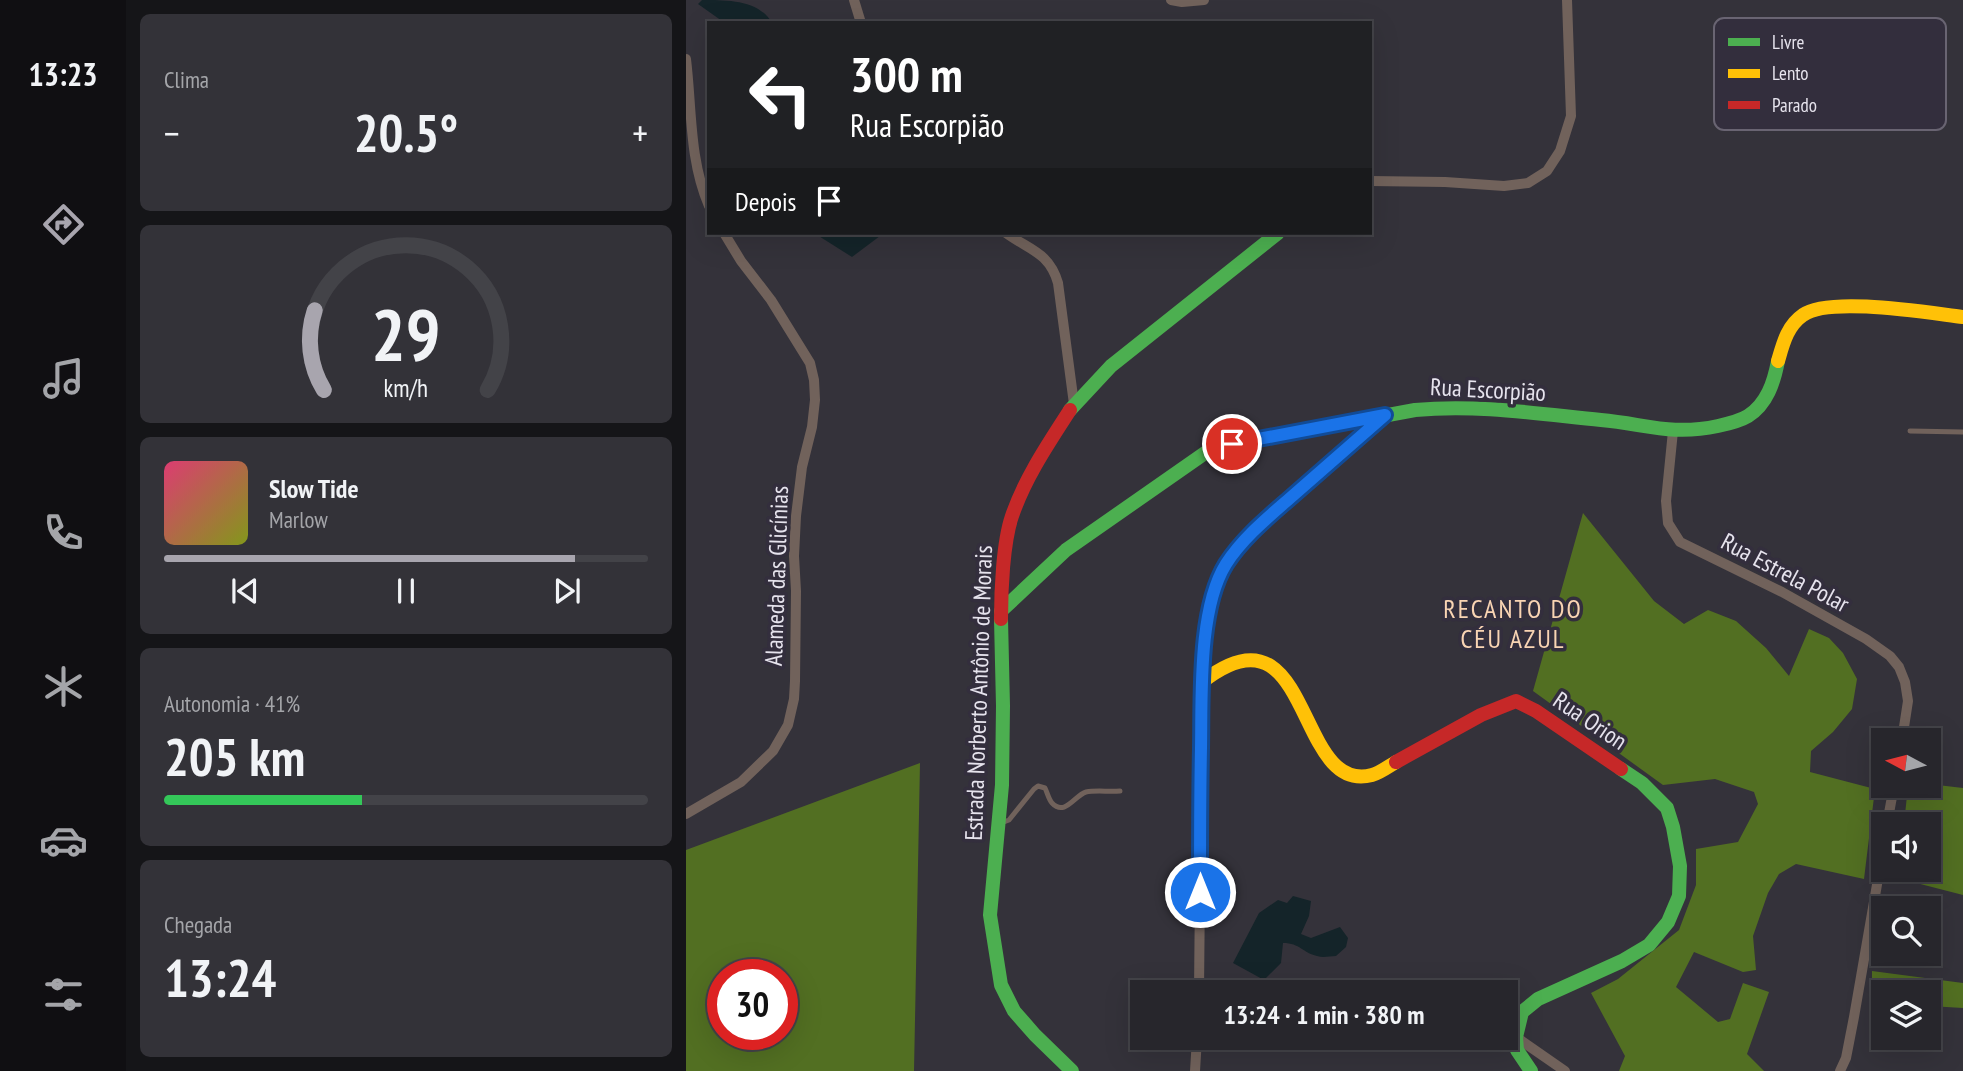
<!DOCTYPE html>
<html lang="pt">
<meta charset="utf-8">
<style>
:root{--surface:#27262c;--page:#333238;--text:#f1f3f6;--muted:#a4a5a9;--line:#434348;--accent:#a8a5ae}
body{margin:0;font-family:"PT Sans Narrow",sans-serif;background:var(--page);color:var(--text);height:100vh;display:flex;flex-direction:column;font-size:26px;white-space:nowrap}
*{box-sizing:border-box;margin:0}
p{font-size:23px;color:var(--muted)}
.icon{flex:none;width:38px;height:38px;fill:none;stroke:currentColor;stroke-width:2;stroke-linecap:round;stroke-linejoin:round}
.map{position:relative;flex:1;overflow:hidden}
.details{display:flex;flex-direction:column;gap:14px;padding:14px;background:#151518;width:560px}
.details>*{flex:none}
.guide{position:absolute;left:21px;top:21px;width:665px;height:214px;border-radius:0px;box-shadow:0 7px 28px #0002,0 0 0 2px var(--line);background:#202124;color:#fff;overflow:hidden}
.needle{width:46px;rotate:277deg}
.tools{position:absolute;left:1185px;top:728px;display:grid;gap:14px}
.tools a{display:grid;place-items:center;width:70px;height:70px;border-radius:0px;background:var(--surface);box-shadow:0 7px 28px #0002,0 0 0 2px var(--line);font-size:35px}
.speed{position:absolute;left:21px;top:959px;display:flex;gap:14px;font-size:35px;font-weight:700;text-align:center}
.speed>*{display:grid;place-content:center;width:91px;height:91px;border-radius:50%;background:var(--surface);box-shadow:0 7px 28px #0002,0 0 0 2px var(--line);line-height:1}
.speed .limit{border:10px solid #d22;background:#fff;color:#111}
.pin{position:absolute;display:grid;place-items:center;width:60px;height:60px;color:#fff;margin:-30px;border:4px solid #fff;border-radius:50%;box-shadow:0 2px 7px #0007}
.me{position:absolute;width:77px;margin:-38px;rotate:0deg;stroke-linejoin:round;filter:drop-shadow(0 0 5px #0008)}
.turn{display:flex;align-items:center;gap:24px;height:147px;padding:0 28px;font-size:32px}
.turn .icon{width:91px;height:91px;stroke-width:2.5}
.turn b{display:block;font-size:49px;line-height:60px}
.then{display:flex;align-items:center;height:66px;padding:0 28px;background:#0003;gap:14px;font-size:26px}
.big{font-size:52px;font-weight:800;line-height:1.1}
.details .tile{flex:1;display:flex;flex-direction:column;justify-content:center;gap:10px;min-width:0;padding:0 24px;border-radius:10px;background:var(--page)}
.details .dial{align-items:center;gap:0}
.dial svg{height:182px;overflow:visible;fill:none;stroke:var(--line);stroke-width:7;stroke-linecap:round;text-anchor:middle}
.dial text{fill:var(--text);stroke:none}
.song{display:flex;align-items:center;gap:21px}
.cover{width:84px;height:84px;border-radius:10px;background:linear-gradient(135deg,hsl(340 70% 55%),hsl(70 70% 35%))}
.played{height:7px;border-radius:4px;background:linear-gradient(90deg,var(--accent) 85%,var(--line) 85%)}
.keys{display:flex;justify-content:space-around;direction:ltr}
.heat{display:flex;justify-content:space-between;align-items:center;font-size:38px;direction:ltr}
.charge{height:10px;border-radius:5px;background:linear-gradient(90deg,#34c759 41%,var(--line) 0)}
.trip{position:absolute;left:444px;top:980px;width:388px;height:70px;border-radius:0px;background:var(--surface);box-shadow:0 7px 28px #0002,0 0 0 2px var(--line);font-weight:800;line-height:70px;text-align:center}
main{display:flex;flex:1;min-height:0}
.tabs{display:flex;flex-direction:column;width:126px;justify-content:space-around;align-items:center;background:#100f12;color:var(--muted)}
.tabs .icon{width:49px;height:49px}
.tabs .current{color:var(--accent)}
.tabs b{font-size:32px;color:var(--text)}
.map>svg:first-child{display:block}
.forest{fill:#526f22;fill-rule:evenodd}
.water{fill:#142429}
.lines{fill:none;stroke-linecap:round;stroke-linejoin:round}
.lane{stroke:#71625b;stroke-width:5}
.street{stroke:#71625b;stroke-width:10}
.fast{stroke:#4caf50;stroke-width:14}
.slow{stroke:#ffc107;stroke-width:14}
.jam{stroke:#c62828;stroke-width:14}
.route-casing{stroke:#114b97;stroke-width:18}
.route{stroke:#1a73e8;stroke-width:12}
.labels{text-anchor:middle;stroke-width:7;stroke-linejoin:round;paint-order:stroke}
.street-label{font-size:24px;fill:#e6e3ed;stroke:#332e3d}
.neighbourhood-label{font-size:26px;letter-spacing:2px;fill:#f9d4b3;stroke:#332e3d}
.key{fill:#332e3d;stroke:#696472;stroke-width:2}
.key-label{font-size:19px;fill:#e6e3ed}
</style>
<main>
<nav class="tabs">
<b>13:23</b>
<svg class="icon current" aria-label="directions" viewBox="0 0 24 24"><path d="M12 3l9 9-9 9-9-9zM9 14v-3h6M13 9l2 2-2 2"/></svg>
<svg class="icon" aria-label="music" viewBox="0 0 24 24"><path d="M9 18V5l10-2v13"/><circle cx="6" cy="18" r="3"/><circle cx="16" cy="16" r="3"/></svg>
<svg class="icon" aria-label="phone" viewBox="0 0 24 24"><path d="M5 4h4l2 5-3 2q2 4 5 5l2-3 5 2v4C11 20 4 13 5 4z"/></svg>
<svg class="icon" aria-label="climate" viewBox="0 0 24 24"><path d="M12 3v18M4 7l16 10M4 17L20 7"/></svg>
<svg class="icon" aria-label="car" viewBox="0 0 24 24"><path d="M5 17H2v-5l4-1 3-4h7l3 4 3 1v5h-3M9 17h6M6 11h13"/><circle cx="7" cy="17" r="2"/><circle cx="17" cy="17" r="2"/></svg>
<svg class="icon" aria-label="filters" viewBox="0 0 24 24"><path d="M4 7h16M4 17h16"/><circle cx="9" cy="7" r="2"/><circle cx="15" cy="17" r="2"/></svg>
</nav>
<section class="details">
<div class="tile"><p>Clima</p>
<div class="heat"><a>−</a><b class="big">20.5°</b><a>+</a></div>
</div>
<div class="tile dial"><svg viewBox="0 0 100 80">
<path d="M14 69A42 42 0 1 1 86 69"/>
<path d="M14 69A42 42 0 0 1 10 34" stroke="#a8a5ae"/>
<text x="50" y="56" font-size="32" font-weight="700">29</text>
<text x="50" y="72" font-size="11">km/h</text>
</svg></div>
<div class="tile">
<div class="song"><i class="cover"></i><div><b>Slow Tide</b><p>Marlow</p></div></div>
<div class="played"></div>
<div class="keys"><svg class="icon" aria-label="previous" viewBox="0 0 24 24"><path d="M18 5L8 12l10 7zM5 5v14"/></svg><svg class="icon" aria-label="pause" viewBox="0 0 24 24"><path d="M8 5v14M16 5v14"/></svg><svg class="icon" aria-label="next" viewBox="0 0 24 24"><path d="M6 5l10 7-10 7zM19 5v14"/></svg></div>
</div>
<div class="tile"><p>Autonomia · 41%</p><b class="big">205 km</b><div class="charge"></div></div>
<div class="tile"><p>Chegada</p><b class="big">13:24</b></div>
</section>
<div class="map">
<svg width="1277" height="1071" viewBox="0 0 1277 1071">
<rect width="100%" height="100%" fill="#34323a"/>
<g class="forest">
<polygon points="897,513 968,601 998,624 1022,610 1050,621 1080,648 1103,676 1123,629 1143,638 1157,653 1171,679 1166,709 1147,732 1125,751 1124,772 1189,789 1178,879 1110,864 1093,874 1082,893 1067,936 1070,970 1057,972 1008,952 990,987 1032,1022 1044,1019 1057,983 1083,992 1061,1054 1078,1071 933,1071 939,1056 905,993 932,979 993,930 1010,885 1010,849 1052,842 1072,804 1068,792 1029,779 977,785 847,691"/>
<path d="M234,763l-6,308h-228v-221zM37,975h59v59h-59z"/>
<polygon points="1243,784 1277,788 1277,895 1211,878 1212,870 1242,870 1242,824 1218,824 1222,786 1242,786"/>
<polygon points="1186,971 1277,983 1277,1008 1243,1006 1242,992 1197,992 1197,1002 1186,1002"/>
</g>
<g class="water">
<path d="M16,0c26,0 57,0 70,23h-52l2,-2 -24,-17z"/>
<polygon points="128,233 198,233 166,257"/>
<path d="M607,896l18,5 -2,15 -8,18 10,4 29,-11 8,11 -2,9 -10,9c-6,0 -13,2 -19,0 -14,-3 -17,-13 -34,-13l-2,20 -17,17 -31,-17 26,-50 19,-13 9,3z"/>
</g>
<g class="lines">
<g class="lane">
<polyline points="1224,431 1277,432"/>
<path d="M315,823l8,-3 25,-31 4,-3 7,2c2,4 4,12 7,15 13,14 23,-8 34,-11 10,-2 23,0 34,-1"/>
</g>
<g class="street">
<polyline points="168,0 175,23"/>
<polyline points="485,0 496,2 518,0"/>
<path d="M0,59c6,49 3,101 23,147"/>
<polyline points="684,181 759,182 818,186 842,183 861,171 874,151 885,116 881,0"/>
<path d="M320,233c23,17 43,19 52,50l16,121"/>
<polyline points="987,431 980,501 982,523 994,542 1096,592 1180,639 1204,656 1213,667 1219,682 1222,701 1216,740"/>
<polyline points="0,814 55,782 87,751 102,725 108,699 109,681 110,591 108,556 110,516 116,467 126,427 129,400 128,380 124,363 85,300 55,261 38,233"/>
<polyline points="1201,824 1208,786"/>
<path d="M513,992l3,-310c2,-38 4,-81 23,-115 14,-27 40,-46 62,-66 32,-29 64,-57 97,-84"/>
<polyline points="830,1037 879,1071"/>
<polyline points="509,1071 511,1038"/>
<polyline points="1154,1071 1160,1058 1168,1017 1197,850"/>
</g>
<g class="fast">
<polyline points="384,410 425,366 592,233"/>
<path d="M315,611l65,-61 139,-97 27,-9 183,-34c62,-6 125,4 186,10 45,4 70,16 117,6 9,-2 22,-5 30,-10 19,-12 26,-34 30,-55"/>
<polyline points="315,619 317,706 316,785 304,915 315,985 328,1011 349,1035 386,1071"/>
<polyline points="845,1071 831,1050 830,1037 836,1012 852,999 936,961 963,945 982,922 993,896 994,866 987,827 981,808 956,783 935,769"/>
</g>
<g class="slow">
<path d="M1092,361c5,-17 9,-35 25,-46 26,-19 126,-2 160,2"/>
<path d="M516,682c111,-87 92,114 170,93 8,-2 17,-9 24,-13"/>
</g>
<g class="jam">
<path d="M315,619c0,-28 2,-77 11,-103 13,-38 36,-72 58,-106"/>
<polyline points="710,762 795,715 830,701 850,711 935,769"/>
</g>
</g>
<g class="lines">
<defs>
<path id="route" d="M514,892c0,-48 0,-96 1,-144 1,-52 -3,-139 25,-184 16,-25 40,-45 63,-65 32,-28 64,-56 96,-84l-153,29"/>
</defs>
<use href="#route" class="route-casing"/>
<use href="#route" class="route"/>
</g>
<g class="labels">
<g class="street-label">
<text transform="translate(802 390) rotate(3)" y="8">Rua Escorpião</text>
<text transform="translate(1099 573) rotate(28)" y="8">Rua Estrela Polar</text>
<text transform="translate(91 576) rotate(-88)" y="8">Alameda das Glicínias</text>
<text transform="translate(293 693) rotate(-88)" y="8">Estrada Norberto Antônio de Morais</text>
<text transform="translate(904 721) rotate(34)" y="8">Rua Orion</text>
</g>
<g class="neighbourhood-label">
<text x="827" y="618">RECANTO DO<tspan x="827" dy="30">CÉU AZUL</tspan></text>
</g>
</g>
<rect x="1028" y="18" width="232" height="112" rx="10" class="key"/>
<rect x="1042" y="38" width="32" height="8" fill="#4caf50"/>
<rect x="1042" y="69" width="32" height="9" fill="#ffc107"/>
<rect x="1042" y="101" width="32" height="8" fill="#c62828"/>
<g class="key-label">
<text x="1086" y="49">Livre</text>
<text x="1086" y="80">Lento</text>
<text x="1086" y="112">Parado</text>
</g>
</svg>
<div class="tools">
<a><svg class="needle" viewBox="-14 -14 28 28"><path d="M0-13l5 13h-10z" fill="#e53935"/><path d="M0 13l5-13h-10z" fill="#a4a5a9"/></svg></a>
<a><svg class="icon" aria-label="sound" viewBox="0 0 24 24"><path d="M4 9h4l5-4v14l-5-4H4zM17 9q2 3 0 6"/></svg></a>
<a><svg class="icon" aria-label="search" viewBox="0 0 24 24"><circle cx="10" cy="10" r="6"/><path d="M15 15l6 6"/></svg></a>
<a><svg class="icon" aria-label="layers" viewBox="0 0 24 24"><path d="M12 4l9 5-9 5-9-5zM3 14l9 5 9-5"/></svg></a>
</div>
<div class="speed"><div class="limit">30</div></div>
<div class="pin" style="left:546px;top:444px;background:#d93025"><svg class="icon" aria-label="arrive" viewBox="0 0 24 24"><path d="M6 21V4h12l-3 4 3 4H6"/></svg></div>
<svg class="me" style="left:514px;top:892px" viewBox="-20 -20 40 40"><circle r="17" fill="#1a73e8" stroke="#fff" stroke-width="3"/><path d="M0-11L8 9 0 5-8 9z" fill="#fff"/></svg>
<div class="trip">13:24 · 1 min · 380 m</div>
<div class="guide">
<div class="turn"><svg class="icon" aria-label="left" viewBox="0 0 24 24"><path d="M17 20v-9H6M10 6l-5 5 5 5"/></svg><div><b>300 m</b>Rua Escorpião</div></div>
<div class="then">Depois<svg class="icon" aria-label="arrive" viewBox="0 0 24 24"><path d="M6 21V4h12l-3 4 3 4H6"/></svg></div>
</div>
</div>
</main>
